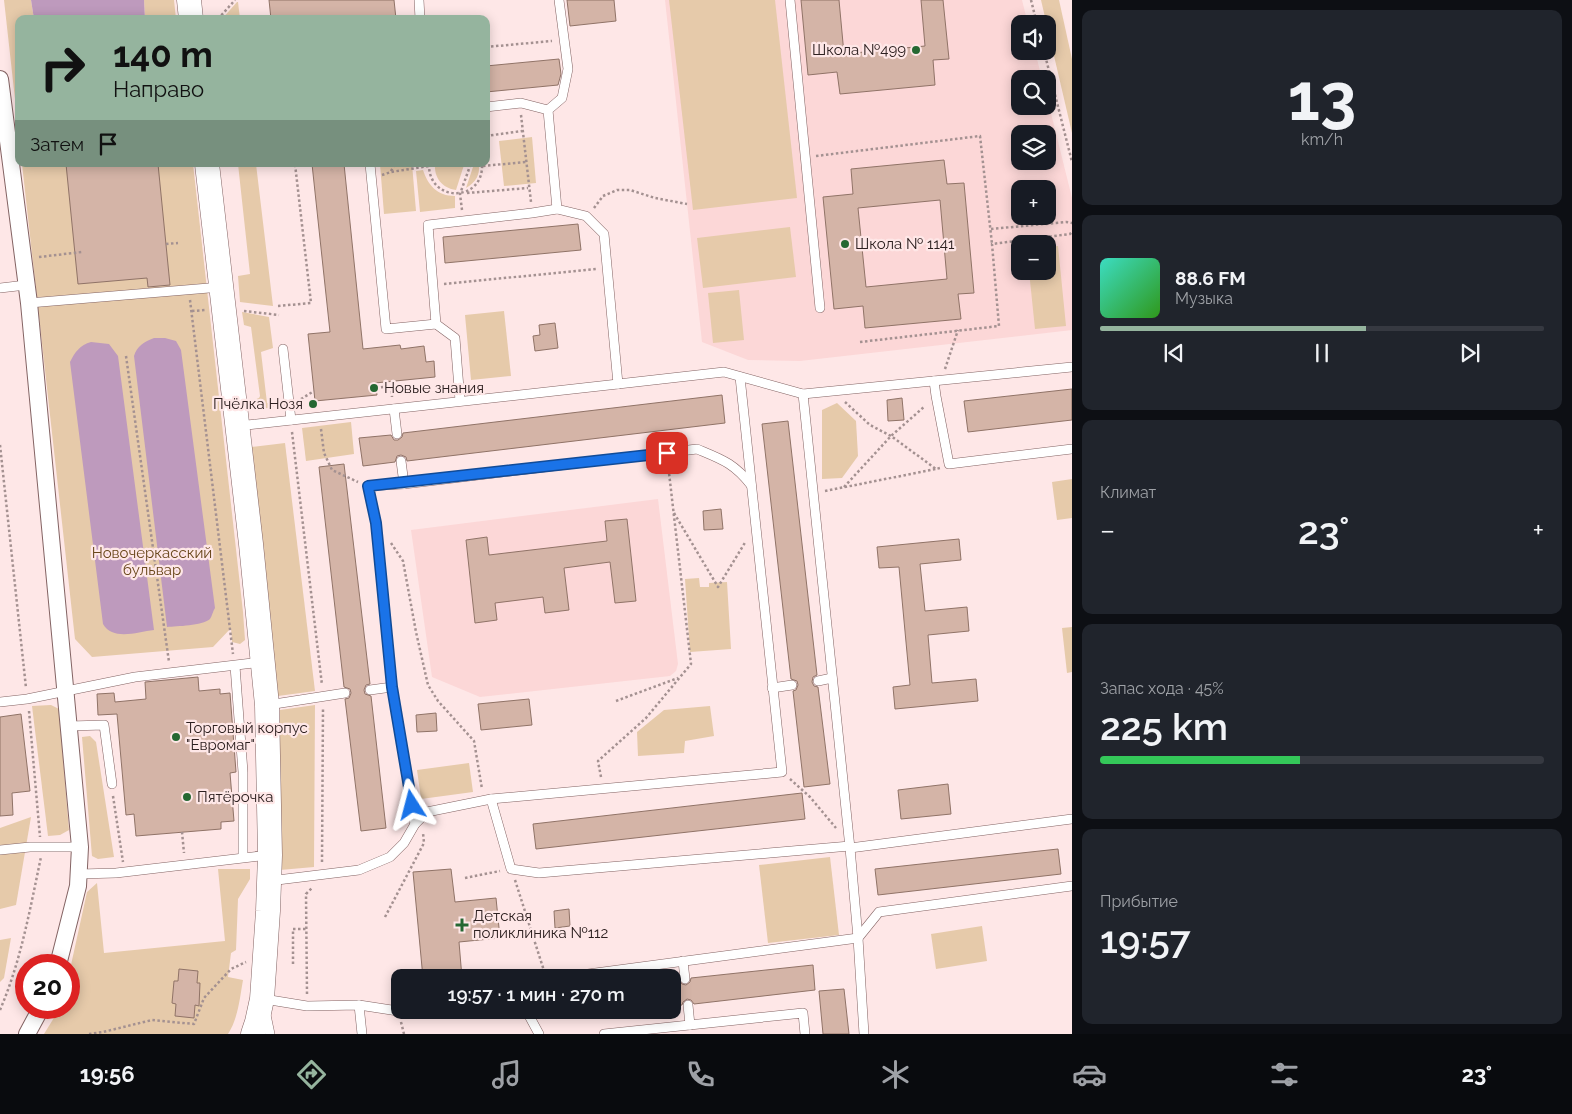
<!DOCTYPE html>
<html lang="ru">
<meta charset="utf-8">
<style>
:root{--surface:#171b24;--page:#20242c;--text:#f1f3f6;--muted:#9ea1a6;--line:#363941;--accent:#95b49e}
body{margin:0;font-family:Raleway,sans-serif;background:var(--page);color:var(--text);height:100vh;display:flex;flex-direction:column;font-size:19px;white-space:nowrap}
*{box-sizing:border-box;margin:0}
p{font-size:16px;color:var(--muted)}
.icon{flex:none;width:28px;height:28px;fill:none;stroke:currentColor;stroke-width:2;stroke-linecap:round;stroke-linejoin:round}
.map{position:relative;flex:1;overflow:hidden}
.side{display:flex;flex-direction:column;gap:10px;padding:10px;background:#0d0f14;width:500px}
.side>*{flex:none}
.hud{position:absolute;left:15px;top:15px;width:475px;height:152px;border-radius:10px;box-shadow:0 2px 12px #0003;background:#95b49e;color:#111;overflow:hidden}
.controls{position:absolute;left:1011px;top:15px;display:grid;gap:10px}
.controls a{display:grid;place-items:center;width:45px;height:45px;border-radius:10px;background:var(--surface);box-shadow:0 2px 12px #0003;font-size:25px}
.speed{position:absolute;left:15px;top:954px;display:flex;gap:10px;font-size:25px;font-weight:700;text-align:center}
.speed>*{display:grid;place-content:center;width:65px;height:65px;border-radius:50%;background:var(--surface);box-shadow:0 2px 12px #0003;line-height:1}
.speed .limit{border:8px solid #d22;background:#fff;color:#111}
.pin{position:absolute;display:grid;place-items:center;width:42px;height:42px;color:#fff;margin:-21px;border-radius:10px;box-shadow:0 2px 8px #0006}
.me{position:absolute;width:55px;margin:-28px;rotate:351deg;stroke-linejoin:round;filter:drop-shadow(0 0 4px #0008)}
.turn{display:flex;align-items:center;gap:18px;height:105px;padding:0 15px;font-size:22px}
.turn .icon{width:65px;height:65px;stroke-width:2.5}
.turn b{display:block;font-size:35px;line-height:42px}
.then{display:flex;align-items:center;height:48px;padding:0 15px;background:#0003;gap:10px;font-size:19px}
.big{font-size:38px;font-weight:600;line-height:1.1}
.side .widget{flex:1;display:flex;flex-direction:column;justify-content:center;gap:8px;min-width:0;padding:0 18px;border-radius:10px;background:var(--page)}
.side .dial{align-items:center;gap:0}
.dial b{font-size:65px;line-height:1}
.song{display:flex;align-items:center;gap:15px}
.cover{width:60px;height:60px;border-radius:8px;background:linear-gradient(135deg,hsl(170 70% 55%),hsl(110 70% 35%))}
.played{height:5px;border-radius:2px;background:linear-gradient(90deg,var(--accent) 60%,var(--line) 60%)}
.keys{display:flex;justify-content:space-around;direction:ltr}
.heat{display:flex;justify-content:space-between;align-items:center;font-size:28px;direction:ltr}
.charge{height:8px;border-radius:4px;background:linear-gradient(90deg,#34c759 45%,var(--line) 0)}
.trip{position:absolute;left:391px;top:969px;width:290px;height:50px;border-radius:10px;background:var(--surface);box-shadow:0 2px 12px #0003;font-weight:600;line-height:50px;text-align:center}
.menu{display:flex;height:80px;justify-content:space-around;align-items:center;background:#090b0e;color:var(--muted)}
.menu .icon{width:35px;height:35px}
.menu .current{color:var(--accent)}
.menu b{font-size:22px;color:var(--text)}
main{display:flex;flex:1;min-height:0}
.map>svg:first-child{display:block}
.built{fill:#fcd7d7;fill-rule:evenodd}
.green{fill:#e6caaa}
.water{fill:#be9abd}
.building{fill:#d4b4a7;stroke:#907367;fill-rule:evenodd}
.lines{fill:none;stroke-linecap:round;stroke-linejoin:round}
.lane-casing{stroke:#836363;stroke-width:10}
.street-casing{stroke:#836363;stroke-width:18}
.secondary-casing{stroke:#836363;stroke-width:25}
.path{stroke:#a49191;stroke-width:2.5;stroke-dasharray:2.5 2.5;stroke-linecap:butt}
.lane{stroke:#fff;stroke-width:9}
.street{stroke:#fff;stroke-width:16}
.secondary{stroke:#fff;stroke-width:24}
.route-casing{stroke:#114b97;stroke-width:12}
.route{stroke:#1a73e8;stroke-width:9}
.poi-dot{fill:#256832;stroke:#fee7e7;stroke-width:2}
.labels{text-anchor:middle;stroke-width:4.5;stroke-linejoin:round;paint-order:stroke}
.poi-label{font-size:15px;fill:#2d2020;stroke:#fee7e7;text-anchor:start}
.park-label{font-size:15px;fill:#69471b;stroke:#fee7e7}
</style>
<main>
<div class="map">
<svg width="1072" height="1034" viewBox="0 0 1072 1034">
<rect width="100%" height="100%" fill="#fee7e7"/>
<g class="built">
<path d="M665,0h357l6,24h-8v27h15l7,28h-22v27h28v-5l24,97v132l-272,31 -52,-1 -46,-18zM1020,134h28v27h-28zM1020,189h28v27h-28zM1020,244h28v27h-28z"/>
<polygon points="658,499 678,664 676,671 670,676 480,697 432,677 411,530"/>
</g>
<g class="green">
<polygon points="4,0 31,0 34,19 19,19 19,135"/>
<polygon points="144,0 174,0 176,19 145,19"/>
<polygon points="669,0 775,0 797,198 693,210"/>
<polygon points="1041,0 1059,0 1072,59 1072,133"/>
<polygon points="237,2 238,2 240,19 222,19"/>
<polygon points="532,137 536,183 504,186 499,141"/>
<polygon points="22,164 193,164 243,612 245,640 240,644 232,642 231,628 213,647 92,657 75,639"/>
<polygon points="238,164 256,164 273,306 240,302 238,276 250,274"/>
<polygon points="380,164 412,164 416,211 384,214"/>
<path d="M435,164h28l1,1 -8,25c-14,-2 -22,-12 -21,-26z"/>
<path d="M472,164h7c1,11 -3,18 -13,24l7,-21z"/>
<path d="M423,170c5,15 14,26 32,26v12l-35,4 -4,-41z"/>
<polygon points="790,227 796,277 703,288 697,238"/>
<polygon points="1058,246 1066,326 1035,329 1029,271 1048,271 1048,247"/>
<polygon points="739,290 744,340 713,343 708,293"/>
<polygon points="504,311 511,376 471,380 465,315"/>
<polygon points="242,312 269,317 273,348 261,352 267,403 276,404 273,407 257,410 253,408 254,400 259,398 260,396 251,327 244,325"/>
<polygon points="837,403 856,421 858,456 842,478 822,479 822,410"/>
<polygon points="351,422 354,454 306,461 302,428"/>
<polygon points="285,443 315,691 278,696 251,447"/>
<polygon points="1072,479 1072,518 1057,520 1052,482"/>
<polygon points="699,578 700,587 709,587 709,583 727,582 731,649 690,652 685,579"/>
<polygon points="1072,627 1072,672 1067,673 1062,628"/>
<polygon points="51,705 59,709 69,830 60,835 48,836 32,706"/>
<polygon points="315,705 314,867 280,870 280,710"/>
<polygon points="710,706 714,736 685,741 684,753 638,756 637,732 664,710"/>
<polygon points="90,736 96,742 114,857 98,859 92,856 82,737"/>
<polygon points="469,763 473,792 421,799 417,770"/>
<polygon points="31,817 16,905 0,909 0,828"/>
<polygon points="830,857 839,935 768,943 759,865"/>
<path d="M218,869h32v10l-12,20 -2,51 -5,3 -3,24 15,3c-3,17 -5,39 -15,54h-184l16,-26h9v-34l18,-82 10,-9 7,70 121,-12z"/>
<polygon points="982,926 987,961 936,969 931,934"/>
<polygon points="11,938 4,978 0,982 0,940"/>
</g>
<g class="water">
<polygon points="31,0 144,0 145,19 34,19"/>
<path d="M154,338h11l11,3 5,9 34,258c-2,3 -3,8 -5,11 -8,7 -33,7 -43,8l-33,-271c3,-10 10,-14 20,-18z"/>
<path d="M91,342l18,2 9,12 36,274c-17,2 -41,11 -51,-6l-33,-262c5,-10 10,-17 21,-20z"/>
</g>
<g class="building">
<polygon points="269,0 394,0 396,19 271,19"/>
<polygon points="567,0 614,0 616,21 570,26"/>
<polygon points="801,0 839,0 844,54 925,46 921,0 943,0 949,59 933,60 935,85 840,94 837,72 808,75"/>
<polygon points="559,59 561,74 558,85 486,92 486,66"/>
<path d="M944,160l3,24 17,-1 10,110 -16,1 3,25 -96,9 -2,-22 -29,3 -11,-112 30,-3 -2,-25zM940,200l7,79 -81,8 -8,-79z"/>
<polygon points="66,164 158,164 170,285 148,287 147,278 78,284"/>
<polygon points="312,164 344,164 363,349 400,345 401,349 424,346 426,362 434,361 435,377 375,383 377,395 315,401 308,334 330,332"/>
<polygon points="578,224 581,250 445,263 443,237"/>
<polygon points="555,323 558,348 535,351 533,336 540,335 539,325"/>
<polygon points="1072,389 1072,420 968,432 964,401"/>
<polygon points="722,395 725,423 407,461 406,457 401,455 397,456 395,462 363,466 359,438 391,435 394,440 398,440 402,437 403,433"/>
<polygon points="902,398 904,420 888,421 887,400"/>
<polygon points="788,421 817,675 813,677 812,682 814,686 818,687 830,784 804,787 793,691 796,690 798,685 797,681 791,679 762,424"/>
<polygon points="344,464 370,684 366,685 364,690 365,694 371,696 386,828 361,831 345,699 349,698 351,693 350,689 344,687 319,467"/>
<polygon points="721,509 723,529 704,530 703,511"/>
<polygon points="627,519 636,601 615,603 610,562 564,568 569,610 545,613 543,597 495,603 497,620 475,623 466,540 487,537 489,555 607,541 605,521"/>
<polygon points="959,539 961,560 920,564 925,611 967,607 969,631 928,635 932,683 976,679 978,701 895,709 893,687 910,685 899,567 879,568 877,547"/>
<polygon points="198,677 199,691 220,689 220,694 230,693 236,772 230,773 234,821 221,822 221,829 136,836 134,814 126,815 117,714 98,715 97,694 114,693 115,702 146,699 145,682"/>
<polygon points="529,699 532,725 481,730 478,704"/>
<polygon points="436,713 437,731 417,732 416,715"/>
<polygon points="21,714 30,791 12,793 13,815 0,816 0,717"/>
<polygon points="948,784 951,814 901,819 898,790"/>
<polygon points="802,793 805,819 536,849 533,824"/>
<polygon points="1058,849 1061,874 878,895 875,869"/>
<polygon points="451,869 455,902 496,898 500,938 459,942 462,978 423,978 413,872"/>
<polygon points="569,909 570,926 555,928 554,911"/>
<polygon points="813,965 815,990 694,1004 691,1000 687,999 683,1002 682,1005 672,1006 672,981 679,980 682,984 686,985 690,982 691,978"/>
<polygon points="179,969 198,971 197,983 200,983 199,1006 195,1005 194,1018 175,1016 176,1004 172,1003 174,981 178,981"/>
<polygon points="844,989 849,1034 823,1034 819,991"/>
</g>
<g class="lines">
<defs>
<g id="lane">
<polyline points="419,0 420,19"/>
<polyline points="559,0 568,69 562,98 548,110 557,209 586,216 604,234 618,384 724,372 803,394 1072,367"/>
<polyline points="790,0 820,308"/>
<polyline points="486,107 521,103 548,110"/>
<polyline points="370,164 386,329 436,324 455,338 460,401"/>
<polyline points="0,288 26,285"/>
<polyline points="29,303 221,287"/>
<polyline points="436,324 428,225 532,213 557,209"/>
<polyline points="283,349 291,420"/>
<polyline points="934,381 936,396 949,464 1072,449"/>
<polyline points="803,394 850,848"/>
<polyline points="394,409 397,434"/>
<polyline points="238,426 618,384"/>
<polyline points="401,461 404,484"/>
<polyline points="235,666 243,772 243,857"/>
<polyline points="818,681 832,678"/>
<polyline points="772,688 792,685"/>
<polyline points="370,690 392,687"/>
<polyline points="0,702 27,699 135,677 261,662"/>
<polyline points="268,705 345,693"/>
<polyline points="70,726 104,725 112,784"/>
<polyline points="491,799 511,869 539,873 850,846"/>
<path d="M415,824l-23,-137 -16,-164 -8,-37 36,-2 293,-35c24,10 37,14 54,36"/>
<polyline points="0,850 30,847 80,847"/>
<polyline points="80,874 116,873 268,855"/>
<polyline points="269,881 359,870 390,857 404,843 415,824 427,812 491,799 782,772 740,377"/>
<polyline points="683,961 685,979"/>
<polyline points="558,978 858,938 879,912 1072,886"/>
<polyline points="264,999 307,1006 359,1005 398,1011 410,1010"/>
<polyline points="359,1005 362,1034"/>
<polyline points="688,1005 690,1025"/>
<polyline points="526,1010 539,1034"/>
<polyline points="266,1015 270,1034"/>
<polyline points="604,1034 803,1013 805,1034"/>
<polyline points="864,1034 858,938 850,848 1072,819"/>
</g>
<g id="street">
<polyline points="0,79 29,303 80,847 78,886 58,965"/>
<polyline points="27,1034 41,1008"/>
</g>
<g id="secondary">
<polyline points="189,0 191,19"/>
<polyline points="207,164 251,544 267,705 270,855 268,911 262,999 257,1022 253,1034"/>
</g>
</defs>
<use href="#lane" class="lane-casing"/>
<use href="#street" class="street-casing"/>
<use href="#secondary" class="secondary-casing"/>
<g class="path">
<polyline points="1031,0 1037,24"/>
<polyline points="218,19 235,0"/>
<polyline points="486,47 552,41"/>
<polyline points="1044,51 1072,162"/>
<polyline points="521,115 531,202"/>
<polyline points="486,136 522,131"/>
<polyline points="816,156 980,136 992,244"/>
<path d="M429,164c-1,39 55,39 53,0"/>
<polyline points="483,166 526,162"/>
<polyline points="391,171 395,164"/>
<polyline points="382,175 391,172 429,166"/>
<polyline points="467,193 528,188"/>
<polyline points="594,208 603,196 617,190 630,190 655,198 687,204"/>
<polyline points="462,210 460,194 470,166 469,164"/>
<polyline points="991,229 1066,222 1072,223"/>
<polyline points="166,244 178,243"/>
<polyline points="39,257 82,252"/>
<polyline points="444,284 596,269"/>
<polyline points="190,300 233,654"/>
<polyline points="278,306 311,303 295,164"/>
<polyline points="192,311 206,310"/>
<polyline points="244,311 279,315"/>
<polyline points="860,342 999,326 992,244 1070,234 1072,232"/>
<polyline points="126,356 169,662"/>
<polyline points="945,369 958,330"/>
<polyline points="376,388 391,386 392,397"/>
<polyline points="301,399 314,391"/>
<polyline points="845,402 870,425 891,436 936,469 940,468"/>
<polyline points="321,429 324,453 332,470 358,482"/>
<polyline points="292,432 322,685"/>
<polyline points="0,445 26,688"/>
<polyline points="844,487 891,436 925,406"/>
<polyline points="825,491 936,469"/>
<polyline points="674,513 718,587 746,541"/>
<polyline points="391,543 403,561 416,632 428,685 438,701 474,741 482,789"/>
<polyline points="616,701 678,678"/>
<polyline points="29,711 40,837"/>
<polyline points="601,777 598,761 646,718 691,664 668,464"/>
<polyline points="790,779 810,797 836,828"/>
<polyline points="113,796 123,862"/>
<polyline points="182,832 184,853"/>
<polyline points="322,862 323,708"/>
<polyline points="465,878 500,871"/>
<polyline points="515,880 546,977"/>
<polyline points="385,917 424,843 423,833"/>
<polyline points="293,964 293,929 307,929"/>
<polyline points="307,994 306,894 313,887"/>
<path d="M0,1010c21,-49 30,-101 41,-153"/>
<polyline points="401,1022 404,1034"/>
<polyline points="89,1034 103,1032 152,1020 194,1024 204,998 231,969 246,962"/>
</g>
<use href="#lane" class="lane"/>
<use href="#street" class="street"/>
<use href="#secondary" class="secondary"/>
</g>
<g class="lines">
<defs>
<polyline id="route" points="412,805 392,687 376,523 368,486 667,453"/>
</defs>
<use href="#route" class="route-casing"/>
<use href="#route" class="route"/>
</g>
<g class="poi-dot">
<circle cx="916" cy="50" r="5"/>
<circle cx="845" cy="244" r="5"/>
<circle cx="374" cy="388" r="5"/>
<circle cx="313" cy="404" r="5"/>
<circle cx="176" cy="737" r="5"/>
<circle cx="187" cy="797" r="5"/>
<path d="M459.5 917.5h5v5h5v5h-5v5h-5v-5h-5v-5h5z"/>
</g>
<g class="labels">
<g class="poi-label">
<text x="906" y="55" text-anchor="end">Школа №499</text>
<text x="855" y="249">Школа № 1141</text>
<text x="384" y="393">Новые знания</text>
<text x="303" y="409" text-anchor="end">Пчёлка Нозя</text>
<text x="186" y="733">Торговый корпус<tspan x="186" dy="17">"Евромаг"</tspan></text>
<text x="197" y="802">Пятёрочка</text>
<text x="473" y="921">Детская<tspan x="473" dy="17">поликлиника №112</tspan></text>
</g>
<g class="park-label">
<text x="152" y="558">Новочеркасский<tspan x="152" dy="17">бульвар</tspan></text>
</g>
</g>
</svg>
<div class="controls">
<a><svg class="icon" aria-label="sound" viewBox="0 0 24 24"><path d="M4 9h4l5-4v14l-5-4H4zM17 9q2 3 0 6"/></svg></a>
<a><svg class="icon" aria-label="search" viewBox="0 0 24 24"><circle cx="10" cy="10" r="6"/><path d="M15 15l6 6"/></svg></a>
<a><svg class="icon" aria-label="layers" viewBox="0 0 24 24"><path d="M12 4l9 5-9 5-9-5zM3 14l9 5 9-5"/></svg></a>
<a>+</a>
<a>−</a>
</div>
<div class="speed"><div class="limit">20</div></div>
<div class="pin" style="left:667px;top:453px;background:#d93025"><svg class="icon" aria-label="arrive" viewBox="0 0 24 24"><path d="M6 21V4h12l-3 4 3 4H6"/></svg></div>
<svg class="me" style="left:412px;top:805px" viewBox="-20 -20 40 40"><path d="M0-17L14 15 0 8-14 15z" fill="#1a73e8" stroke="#fff" stroke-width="4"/></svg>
<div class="trip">19:57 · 1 мин · 270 m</div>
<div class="hud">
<div class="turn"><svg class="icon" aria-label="right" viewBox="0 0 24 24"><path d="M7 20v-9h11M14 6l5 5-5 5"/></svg><div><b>140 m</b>Направо</div></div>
<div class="then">Затем<svg class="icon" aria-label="arrive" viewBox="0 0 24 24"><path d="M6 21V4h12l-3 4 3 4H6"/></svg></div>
</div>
</div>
<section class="side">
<div class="widget dial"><b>13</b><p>km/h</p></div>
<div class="widget">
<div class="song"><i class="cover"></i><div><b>88.6 FM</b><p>Музыка</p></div></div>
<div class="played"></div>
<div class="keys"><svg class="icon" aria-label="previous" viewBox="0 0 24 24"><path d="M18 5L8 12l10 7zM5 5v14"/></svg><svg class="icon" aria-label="pause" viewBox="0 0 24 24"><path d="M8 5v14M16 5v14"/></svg><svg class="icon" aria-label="next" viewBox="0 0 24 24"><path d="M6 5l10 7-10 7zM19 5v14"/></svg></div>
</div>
<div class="widget"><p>Климат</p>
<div class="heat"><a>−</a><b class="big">23°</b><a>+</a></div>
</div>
<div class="widget"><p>Запас хода · 45%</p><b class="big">225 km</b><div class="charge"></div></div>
<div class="widget"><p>Прибытие</p><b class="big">19:57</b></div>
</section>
</main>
<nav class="menu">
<b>19:56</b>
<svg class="icon current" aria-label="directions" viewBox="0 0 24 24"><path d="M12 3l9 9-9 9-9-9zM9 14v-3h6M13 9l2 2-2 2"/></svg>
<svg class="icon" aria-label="music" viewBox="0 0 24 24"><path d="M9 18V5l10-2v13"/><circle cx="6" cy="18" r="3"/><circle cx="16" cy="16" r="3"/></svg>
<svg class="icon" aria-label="phone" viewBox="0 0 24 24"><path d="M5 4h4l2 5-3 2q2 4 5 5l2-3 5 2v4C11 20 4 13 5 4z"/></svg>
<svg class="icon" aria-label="climate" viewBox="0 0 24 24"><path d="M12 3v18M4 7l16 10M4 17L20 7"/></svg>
<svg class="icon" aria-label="car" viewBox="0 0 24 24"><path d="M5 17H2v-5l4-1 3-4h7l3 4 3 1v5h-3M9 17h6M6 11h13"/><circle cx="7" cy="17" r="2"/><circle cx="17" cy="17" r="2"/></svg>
<svg class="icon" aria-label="filters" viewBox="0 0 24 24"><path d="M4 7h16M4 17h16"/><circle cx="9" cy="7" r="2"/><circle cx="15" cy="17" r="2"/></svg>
<b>23°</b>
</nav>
